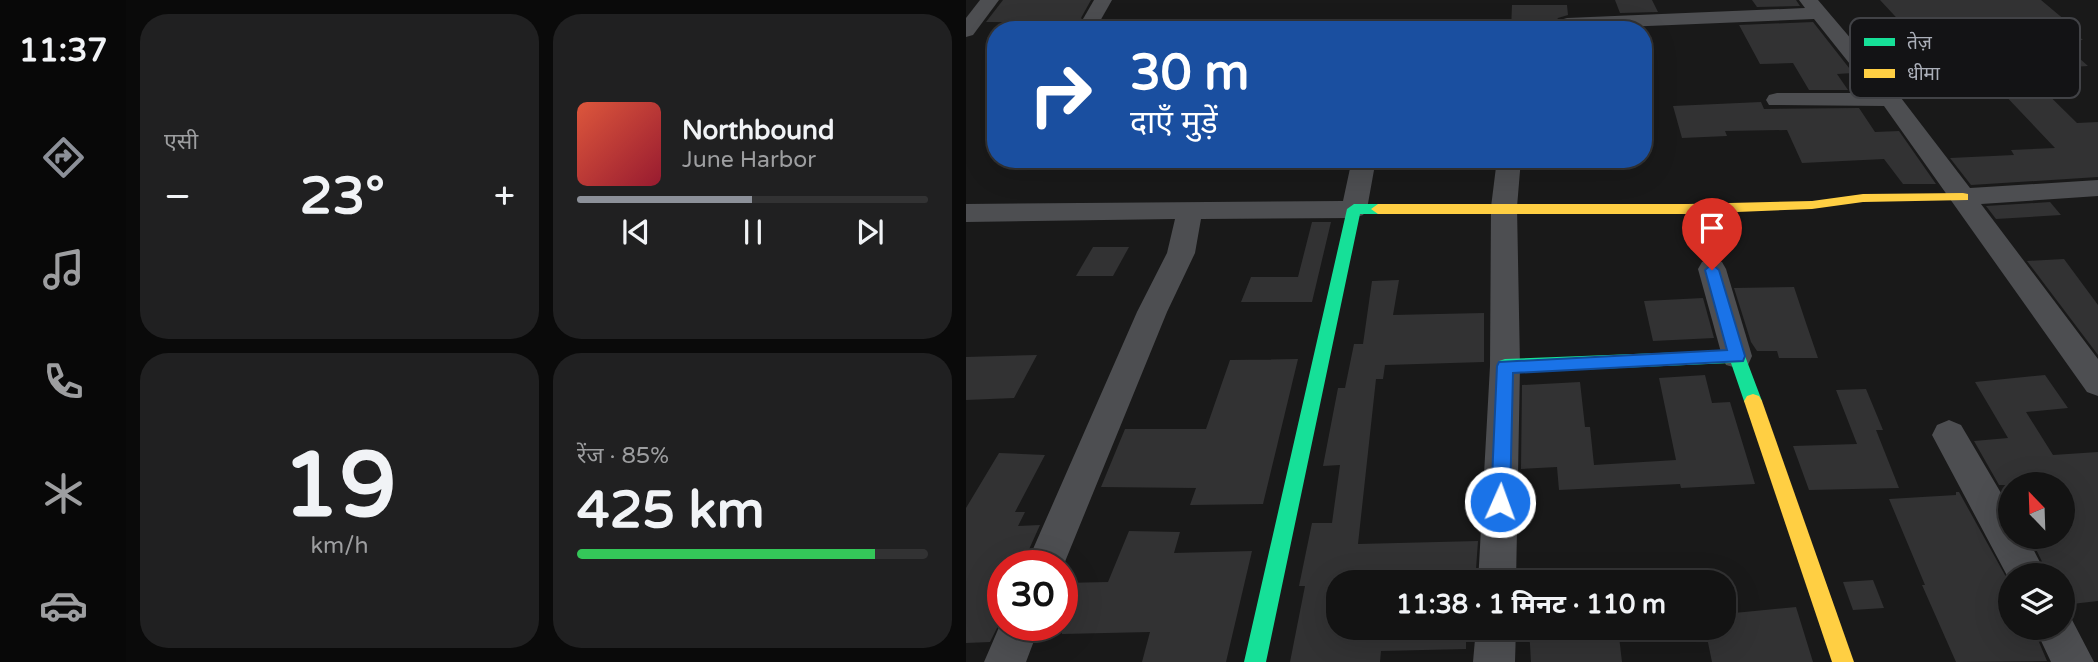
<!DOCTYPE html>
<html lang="hi">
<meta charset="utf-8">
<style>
:root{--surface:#131313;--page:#202021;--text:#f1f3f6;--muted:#9d9ea0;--line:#323233;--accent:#8c9099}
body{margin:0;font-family:"Varela Round","Noto Sans Devanagari",sans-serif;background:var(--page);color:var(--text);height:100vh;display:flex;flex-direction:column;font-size:26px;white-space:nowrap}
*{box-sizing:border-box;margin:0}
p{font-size:23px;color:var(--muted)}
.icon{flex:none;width:38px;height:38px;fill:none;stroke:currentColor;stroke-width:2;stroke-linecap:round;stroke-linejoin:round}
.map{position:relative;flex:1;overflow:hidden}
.details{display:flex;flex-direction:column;gap:14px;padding:14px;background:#0a0a0a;width:840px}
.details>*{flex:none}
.top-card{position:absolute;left:21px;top:21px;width:665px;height:147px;border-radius:28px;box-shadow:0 7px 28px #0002,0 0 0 2px var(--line);background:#1a4fa0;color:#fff;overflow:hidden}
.needle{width:46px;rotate:337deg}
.buttons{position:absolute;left:1032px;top:472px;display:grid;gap:14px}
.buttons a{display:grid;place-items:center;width:77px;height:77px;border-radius:50%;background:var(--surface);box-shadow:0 7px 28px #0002,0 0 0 2px var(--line);font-size:35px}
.speed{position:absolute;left:21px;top:550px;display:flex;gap:14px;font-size:35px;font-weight:700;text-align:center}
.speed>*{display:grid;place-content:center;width:91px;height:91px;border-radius:50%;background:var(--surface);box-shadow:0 7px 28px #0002,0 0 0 2px var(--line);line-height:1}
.speed .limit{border:10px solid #d22;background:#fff;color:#111}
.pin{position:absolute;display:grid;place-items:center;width:60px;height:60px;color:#fff;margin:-72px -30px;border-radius:50% 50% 50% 0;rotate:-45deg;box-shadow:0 0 7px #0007}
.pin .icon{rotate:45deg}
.me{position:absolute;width:77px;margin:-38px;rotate:2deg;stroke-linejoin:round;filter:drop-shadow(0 0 5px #0008)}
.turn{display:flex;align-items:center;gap:24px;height:147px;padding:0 28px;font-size:32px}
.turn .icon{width:91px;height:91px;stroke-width:2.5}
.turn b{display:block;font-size:49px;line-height:60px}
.big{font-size:52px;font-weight:700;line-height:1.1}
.details .tile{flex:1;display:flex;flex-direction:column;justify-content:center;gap:10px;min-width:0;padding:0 24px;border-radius:28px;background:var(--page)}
.details .dial{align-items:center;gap:0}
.dial b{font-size:91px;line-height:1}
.song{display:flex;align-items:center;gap:21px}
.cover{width:84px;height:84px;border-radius:10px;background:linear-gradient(135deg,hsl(10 70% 55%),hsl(350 70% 35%))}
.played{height:7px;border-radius:4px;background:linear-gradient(90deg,var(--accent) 50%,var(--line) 50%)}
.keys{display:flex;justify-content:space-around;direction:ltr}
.heat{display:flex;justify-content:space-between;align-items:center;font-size:38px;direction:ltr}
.charge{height:10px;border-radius:5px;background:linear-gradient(90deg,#34c759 85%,var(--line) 0)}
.details .tiles{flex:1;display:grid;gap:14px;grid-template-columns:repeat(2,1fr)}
.trip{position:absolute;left:360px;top:570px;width:410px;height:70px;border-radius:28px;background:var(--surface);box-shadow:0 7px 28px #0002,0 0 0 2px var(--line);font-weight:700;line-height:70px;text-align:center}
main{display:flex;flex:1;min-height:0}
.dock{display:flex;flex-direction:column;width:126px;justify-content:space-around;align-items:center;background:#080808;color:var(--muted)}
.dock .icon{width:49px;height:49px}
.dock .selected{color:var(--accent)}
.dock b{font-size:32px;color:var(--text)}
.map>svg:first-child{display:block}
.building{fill:#323233}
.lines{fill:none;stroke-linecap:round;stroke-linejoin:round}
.street{fill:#4d4e51;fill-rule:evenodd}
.fast{fill:#16e098;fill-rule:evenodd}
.slow{fill:#ffcf43;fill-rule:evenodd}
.route{fill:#1a73e8;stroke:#114b97;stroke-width:2}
.key{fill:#131315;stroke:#414246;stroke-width:2}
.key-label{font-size:19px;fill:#abafb9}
</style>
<main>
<nav class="dock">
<b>11:37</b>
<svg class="icon selected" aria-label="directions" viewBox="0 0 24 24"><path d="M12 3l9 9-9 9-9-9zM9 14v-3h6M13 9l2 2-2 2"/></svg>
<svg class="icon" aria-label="music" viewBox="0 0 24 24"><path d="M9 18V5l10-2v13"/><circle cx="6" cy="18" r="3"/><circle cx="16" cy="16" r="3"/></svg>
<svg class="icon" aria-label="phone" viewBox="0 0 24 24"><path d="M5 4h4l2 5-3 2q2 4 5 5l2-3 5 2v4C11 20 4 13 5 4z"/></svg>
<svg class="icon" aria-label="climate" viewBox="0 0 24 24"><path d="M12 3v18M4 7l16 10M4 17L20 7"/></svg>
<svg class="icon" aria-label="car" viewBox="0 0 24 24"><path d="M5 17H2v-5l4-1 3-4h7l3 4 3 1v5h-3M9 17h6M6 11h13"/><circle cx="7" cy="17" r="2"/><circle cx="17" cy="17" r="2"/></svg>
</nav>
<section class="details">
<div class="tiles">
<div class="tile"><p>एसी</p>
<div class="heat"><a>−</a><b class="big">23°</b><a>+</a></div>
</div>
<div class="tile">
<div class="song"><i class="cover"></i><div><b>Northbound</b><p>June Harbor</p></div></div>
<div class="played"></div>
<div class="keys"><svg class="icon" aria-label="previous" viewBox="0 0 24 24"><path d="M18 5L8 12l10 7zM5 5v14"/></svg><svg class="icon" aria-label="pause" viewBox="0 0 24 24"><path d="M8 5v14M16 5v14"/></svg><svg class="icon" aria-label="next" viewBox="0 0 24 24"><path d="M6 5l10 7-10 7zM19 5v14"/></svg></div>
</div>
<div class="tile dial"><b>19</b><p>km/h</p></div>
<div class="tile"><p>रेंज · 85%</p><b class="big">425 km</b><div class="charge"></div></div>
</div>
</section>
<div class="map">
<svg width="1132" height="662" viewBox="0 0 1132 662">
<rect width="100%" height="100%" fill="#191919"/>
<g class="building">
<polygon points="37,0 125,0 115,18 119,23 20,22"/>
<polygon points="649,0 686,0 692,12 654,13"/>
<polygon points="786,0 830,0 834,6 791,7"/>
<polygon points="914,0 1075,0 1106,26 1101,27 1117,40 1094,41 1122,66 1057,70 1111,123 1132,122 1132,177 1005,185 984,158 1048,155 1045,150 1089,148 1015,70 981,72"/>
<polygon points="546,5 601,5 602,15 592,18 584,30 545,30"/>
<polygon points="847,22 887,73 871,74 882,90 843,90 827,63 794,64 773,25"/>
<polygon points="795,102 798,109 893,108 909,132 933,131 970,184 937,184 918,159 836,163 821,130 759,131 761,136 716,138 707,106"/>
<polygon points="1084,202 1095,215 1030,219 1020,206"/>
<polygon points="346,222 365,222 346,302 275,302 285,277 332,277"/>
<polygon points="127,247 163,247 147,276 110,276"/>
<polygon points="1098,259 1132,305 1132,355 1061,261"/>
<polygon points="433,280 427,315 518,313 518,362 419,365 417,379 410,379 392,544 512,541 509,583 373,583 373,628 500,628 500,649 415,651 414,662 324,662 339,586 333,586 346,523 366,523 374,465 357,466 372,388 379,388 388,344 397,344 406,281"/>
<polygon points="828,287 840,323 852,358 813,358 811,351 791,351 785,342 768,288"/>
<polygon points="737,298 748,338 687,341 678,301"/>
<polygon points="71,355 48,398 0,400 0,357"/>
<polygon points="332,359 297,504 224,505 230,488 135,487 159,429 240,429 264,360"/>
<polygon points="739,375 746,403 764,402 789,484 715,488 714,484 593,490 591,467 555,469 556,385 614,382 619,427 624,427 628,465 710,460 693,378"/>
<polygon points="1079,375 1102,408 1060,412 1087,455 1132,452 1132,601 1097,605 1097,576 1083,576 1064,537 1097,537 1097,485 1033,485 1008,441 1042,438 1009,382"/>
<polygon points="900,389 917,430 910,430 933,488 843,490 827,446 891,444 870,390"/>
<polygon points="33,453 79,455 49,512 59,512 52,526 74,525 56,565 37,565 37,616 24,642 0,643 0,508"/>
<polygon points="990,492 993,492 1045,586 1045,628 1067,628 1081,661 990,662 956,585 959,585 923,499 990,495"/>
<polygon points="163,531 214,532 208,553 286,551 260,662 176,662 184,632 96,634 96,583 142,582"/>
<polygon points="907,580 918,608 887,610 877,582"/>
<polygon points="830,607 847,662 746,662 739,628 758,628 758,614"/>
<polygon points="563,628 652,628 656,662 565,662"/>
</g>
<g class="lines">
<g class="street">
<polygon points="14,0 33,0 7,35 0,37 0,18"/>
<polygon points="128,0 146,0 133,23 126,25 117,19"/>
<polygon points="833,0 852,0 932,94 1004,188 1132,180 1132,196 1015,204 1132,359 1132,396 1121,392 918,106 803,105 800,100 803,95 811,93 907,93 848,19 586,30 594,20 601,18 839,8"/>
<polygon points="386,159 410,159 401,209 397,215 388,218 235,219 229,253 201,312 96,569 96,565 60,565 171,312 201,253 209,219 0,222 0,204 377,201"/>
<polygon points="531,159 555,159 551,207 554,366 550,583 512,583 524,366 525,207"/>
<polygon points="746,259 756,262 760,269 786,356 782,365 771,368 760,365 756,356 732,269 736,262"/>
<polygon points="983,420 995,425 1045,510 1045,537 1061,537 1081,576 1045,576 1045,583 966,435 971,425"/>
<polygon points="1097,611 1103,614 1128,662 1085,662 1069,628 1097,628"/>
<polygon points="37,618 37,625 74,625 60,662 18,662"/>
<polygon points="510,628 550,628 549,662 507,662"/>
</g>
<g class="fast">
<polygon points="388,204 412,204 419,209 412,214 394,214 300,662 278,662 381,209"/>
<polygon points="771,350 777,351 779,356 796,401 793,406 787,408 781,406 778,401 765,363 539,373 533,371 531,366 533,361 539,359"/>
</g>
<g class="slow">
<polygon points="997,193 1002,194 1002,200 897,202 846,209 722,214 412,214 405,209 412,204 722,204 846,201 897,194"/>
<polygon points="787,394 793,396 796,401 888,662 866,662 778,401 781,396"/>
</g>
</g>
<polygon class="route" points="746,264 753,270 779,356 777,361 547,373 544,502 541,508 534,510 527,508 525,502 531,366 533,362 761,350 739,270"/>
<rect x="884" y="18" width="230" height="80" rx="10" class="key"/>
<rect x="898" y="38" width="31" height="8" fill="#16e098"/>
<rect x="898" y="69" width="31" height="9" fill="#ffcf43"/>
<g class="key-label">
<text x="941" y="49">तेज़</text>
<text x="941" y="80">धीमा</text>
</g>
</svg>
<div class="buttons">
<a><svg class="needle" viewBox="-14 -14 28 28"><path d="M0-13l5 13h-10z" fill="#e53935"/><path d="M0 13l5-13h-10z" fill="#9d9ea0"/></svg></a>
<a><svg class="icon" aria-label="layers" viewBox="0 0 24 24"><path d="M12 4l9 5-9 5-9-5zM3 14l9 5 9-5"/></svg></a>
</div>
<div class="speed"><div class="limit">30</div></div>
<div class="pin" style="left:746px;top:270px;background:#d93025"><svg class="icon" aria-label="arrive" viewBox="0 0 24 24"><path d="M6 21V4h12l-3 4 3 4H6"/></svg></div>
<svg class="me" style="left:534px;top:502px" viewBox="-20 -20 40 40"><circle r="17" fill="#1a73e8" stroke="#fff" stroke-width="3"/><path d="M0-11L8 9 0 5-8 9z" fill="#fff"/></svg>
<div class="trip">11:38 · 1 मिनट · 110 m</div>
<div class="top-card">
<div class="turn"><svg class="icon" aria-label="right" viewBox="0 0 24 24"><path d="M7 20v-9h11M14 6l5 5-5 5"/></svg><div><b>30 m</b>दाएँ मुड़ें</div></div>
</div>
</div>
</main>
